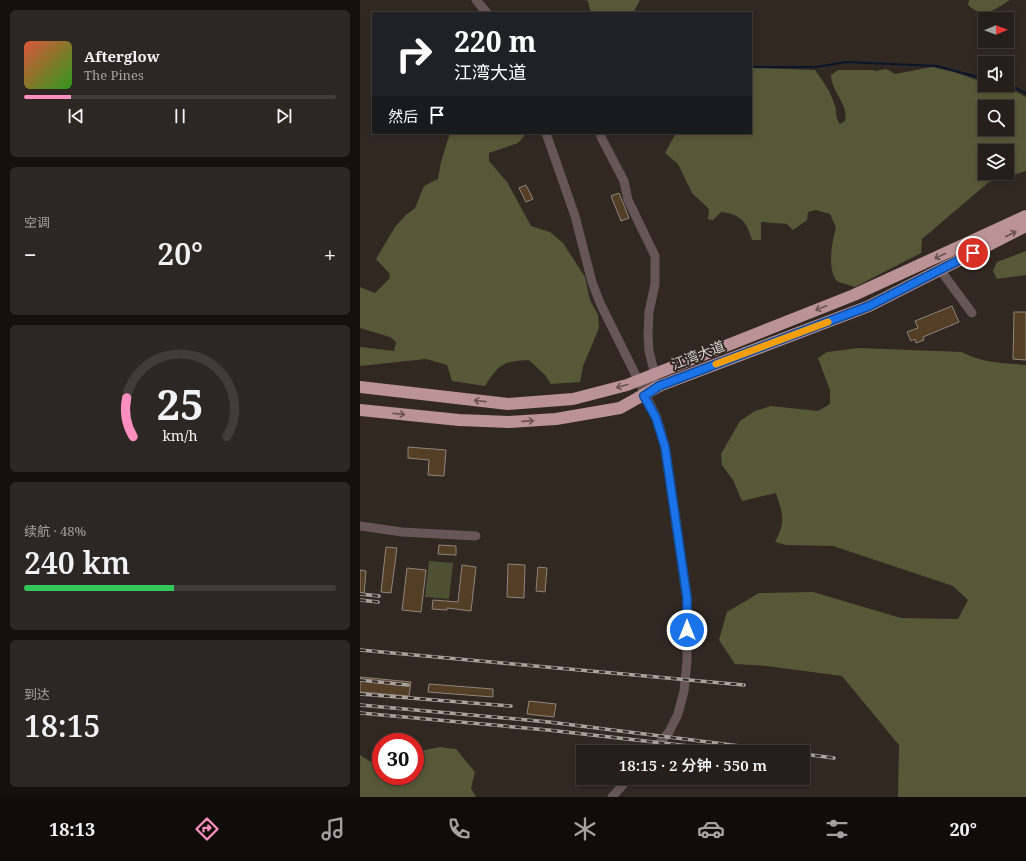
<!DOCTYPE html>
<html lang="zh">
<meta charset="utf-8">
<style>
:root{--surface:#251e1a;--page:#2d2723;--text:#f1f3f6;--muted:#a3a2a2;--line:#423c39;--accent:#fd8ec0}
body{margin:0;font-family:"Noto Serif","Noto Sans SC",serif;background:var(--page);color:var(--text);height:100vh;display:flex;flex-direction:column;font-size:15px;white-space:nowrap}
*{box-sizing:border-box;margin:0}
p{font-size:13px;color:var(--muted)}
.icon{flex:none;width:22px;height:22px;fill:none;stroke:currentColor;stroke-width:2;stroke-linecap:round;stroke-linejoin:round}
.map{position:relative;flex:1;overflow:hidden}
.drawer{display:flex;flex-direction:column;gap:10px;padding:10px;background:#14100e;width:360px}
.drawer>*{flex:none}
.hud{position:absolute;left:12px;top:12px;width:380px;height:122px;border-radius:0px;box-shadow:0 2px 6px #0003,0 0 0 1px var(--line);background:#202124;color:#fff;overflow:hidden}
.needle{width:26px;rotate:89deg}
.tools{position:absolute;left:618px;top:12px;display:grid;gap:8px}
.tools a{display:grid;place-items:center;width:36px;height:36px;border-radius:0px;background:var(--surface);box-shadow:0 2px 6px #0003,0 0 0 1px var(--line);font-size:20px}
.speed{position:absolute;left:12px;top:733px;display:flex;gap:8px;font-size:20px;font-weight:700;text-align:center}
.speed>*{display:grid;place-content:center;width:52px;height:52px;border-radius:50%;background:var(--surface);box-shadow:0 2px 6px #0003,0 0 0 1px var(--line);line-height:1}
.speed .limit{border:6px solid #d22;background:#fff;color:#111}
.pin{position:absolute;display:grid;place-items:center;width:34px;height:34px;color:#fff;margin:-17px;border:2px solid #fff;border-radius:50%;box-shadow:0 1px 4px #0007}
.me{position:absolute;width:44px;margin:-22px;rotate:0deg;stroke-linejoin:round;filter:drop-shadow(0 0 3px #0008)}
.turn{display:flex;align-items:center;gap:14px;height:84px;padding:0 16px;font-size:18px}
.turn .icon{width:52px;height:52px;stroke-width:2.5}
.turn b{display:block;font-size:28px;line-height:34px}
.then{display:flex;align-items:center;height:38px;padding:0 16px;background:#0003;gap:8px;font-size:15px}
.big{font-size:30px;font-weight:600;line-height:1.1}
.drawer .widget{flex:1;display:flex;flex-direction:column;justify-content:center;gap:6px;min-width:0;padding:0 14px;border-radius:6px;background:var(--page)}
.drawer .dial{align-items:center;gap:0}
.dial svg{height:104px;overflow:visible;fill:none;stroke:var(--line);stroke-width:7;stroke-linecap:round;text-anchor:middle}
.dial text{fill:var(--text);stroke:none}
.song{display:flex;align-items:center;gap:12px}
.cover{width:48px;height:48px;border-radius:6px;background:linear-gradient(135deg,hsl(10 70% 55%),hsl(110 70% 35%))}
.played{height:4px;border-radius:2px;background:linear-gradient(90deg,var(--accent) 15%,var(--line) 15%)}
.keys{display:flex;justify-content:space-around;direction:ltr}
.heat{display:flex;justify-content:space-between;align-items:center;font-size:22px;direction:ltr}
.charge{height:6px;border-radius:3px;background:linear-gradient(90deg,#34c759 48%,var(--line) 0)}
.trip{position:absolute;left:216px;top:745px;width:234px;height:40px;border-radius:0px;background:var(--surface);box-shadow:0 2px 6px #0003,0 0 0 1px var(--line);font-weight:600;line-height:40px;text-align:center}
.menu{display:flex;height:64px;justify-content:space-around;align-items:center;background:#0f0c0a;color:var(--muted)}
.menu .icon{width:28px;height:28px}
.menu .selected{color:var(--accent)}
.menu b{font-size:18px;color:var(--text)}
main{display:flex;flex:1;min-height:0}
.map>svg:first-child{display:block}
.green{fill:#4e5033}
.forest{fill:#565838;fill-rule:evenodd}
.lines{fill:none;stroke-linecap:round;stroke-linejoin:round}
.stream{stroke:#0a152b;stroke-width:2}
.building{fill:#543e25;stroke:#8e867d}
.minor{stroke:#675657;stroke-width:9}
.highway{stroke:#bb9295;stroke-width:12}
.rail-casing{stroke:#a9a39f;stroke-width:3.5}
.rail{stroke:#312822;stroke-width:2;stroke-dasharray:6;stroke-linecap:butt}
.oneway{stroke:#685250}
.route-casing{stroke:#114b97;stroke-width:10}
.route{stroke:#1a73e8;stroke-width:7}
.slow{stroke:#f59e0b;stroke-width:7}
.labels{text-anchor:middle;stroke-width:4;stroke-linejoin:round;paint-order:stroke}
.street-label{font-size:14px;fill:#dad4d1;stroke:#312822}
</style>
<main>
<section class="drawer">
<div class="widget">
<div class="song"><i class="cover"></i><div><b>Afterglow</b><p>The Pines</p></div></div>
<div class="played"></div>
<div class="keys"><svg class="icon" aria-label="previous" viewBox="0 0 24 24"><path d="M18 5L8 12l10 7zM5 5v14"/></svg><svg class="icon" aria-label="pause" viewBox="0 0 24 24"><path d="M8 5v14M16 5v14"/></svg><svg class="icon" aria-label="next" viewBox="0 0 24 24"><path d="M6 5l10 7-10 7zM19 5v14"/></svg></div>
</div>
<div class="widget"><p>空调</p>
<div class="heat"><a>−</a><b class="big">20°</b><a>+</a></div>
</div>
<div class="widget dial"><svg viewBox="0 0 100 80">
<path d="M14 69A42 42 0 1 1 86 69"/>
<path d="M14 69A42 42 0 0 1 9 39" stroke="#fd8ec0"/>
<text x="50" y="56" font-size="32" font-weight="700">25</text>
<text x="50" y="72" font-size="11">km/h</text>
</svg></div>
<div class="widget"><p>续航 · 48%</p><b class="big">240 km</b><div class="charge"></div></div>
<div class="widget"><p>到达</p><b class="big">18:15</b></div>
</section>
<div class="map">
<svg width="666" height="797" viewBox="0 0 666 797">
<rect width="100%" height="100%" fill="#312822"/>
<polygon class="green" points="69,561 93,563 89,599 65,597"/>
<g class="forest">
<polygon points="225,0 280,0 273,13 231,13 228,1"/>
<path d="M609,0h41c-17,10 -25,20 -42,5z"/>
<path d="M572,67l22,5 31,11v2c15,0 28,4 41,12v74l-37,11 -67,57 -1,14 -66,34c-5,-2 -11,-3 -16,-5 -13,-7 -7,-42 -3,-54l-6,-14 -14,-4 -8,2 -1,8 -14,10 -6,-6 -26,-2v18h-9c-5,-18 -11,-26 -31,-28l-8,8 -5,-1 1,-10 -17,-16 -14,-29 -13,-11 11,-20h75v-65l64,2c8,11 16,22 20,36 2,7 0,12 5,18l5,-3c4,-17 -14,-30 -14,-46l7,-5h35l3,1 10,-2 9,5zM625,107h22v22h-22zM625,151h22v22h-22z"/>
<path d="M90,133h77l-9,10 -29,10v8l18,21 24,44 19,6 13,11 22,34 5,23 8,15 1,13 -16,38 -3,16 -29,2 -6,-9 -16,-15c-27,2 -29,3 -44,26l-33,-5 -5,-16 -21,-6 -66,7v-19l34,4 2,-9 -6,-5 -30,-9v-41l15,6 15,-15 -1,-5 -13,-14 19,-32 11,-12 9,-7 9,-22 14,-7 3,-17z"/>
<polygon points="666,251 666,275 637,279 633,271 637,262"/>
<path d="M498,348l104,4c19,11 42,11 64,13v432h-128l1,-52 -57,-69 -75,-10 -32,-2 -16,-24 8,-28 32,-19 54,-1 88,26 57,1 10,-19 -15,-14 -120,-40 -47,-1 -11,-3c11,-21 8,-27 1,-49l-34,8 -9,-21 -11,-15 -1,-11 19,-33 15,-10 16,-5 47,5 12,-7v-14l-12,-32 9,-6z"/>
<polygon points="80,747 96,749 115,772 111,788 116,797 0,797 0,755 9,761 21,761 21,776 55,776 55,752"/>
</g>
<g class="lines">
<g class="stream">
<polyline points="391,67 456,67 486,62 577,66 625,79"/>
<polyline points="647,84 666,93"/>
</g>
</g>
<g class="building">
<polygon points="166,185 173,199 166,202 159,188"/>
<polygon points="259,193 269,218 261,221 251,196"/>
<polygon points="592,306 599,322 563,337 564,340 556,343 555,339 551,341 547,332 558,328 555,321"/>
<polygon points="654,312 666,312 666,360 653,359"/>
<polygon points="48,447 86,450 84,476 68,475 69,460 48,458"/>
<polygon points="79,545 96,546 96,555 78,554"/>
<polygon points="26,547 37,548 31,593 21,592"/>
<polygon points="148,564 165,565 164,598 147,597"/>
<polygon points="102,565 116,567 111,611 87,608 87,610 72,609 73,600 98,602"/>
<polygon points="178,567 187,568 185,592 176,591"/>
<polygon points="47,568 66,570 61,612 42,610"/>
<polygon points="0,570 6,571 4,595 0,595"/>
<polygon points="0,677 51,682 49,696 0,692"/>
<polygon points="69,684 133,689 133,697 68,692"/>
<polygon points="169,701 196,704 194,717 167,714"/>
</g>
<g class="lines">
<g class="minor">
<polyline points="116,0 127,13"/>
<polyline points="186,133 215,216 232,282 240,303 297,418 305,447 327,598 327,661 324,691 318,714 309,732 292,752"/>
<polyline points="241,133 241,137 264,181 268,200 295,256 295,284 289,312 288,335 289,351 295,375 285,395"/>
<polyline points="581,271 612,313"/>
<polyline points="0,526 42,532 116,536"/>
<polyline points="252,797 269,778"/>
</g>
<g class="highway">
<polyline points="0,387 148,404 213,399 267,385 494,295 666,216"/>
<polyline points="0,410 99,420 149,422 196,419 260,408 299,386 509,306 666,226"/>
</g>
<defs>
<g id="rail">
<polyline points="0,594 19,596"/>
<polyline points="0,600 18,602"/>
<polyline points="0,650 384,685"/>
<polyline points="0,680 48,685"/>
<polyline points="0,694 151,706"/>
<polyline points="0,705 189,722 427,752"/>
<polyline points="0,713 188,730 329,746"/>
<polyline points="443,754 474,758"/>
</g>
</defs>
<use href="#rail" class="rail-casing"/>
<use href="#rail" class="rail"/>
</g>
<defs><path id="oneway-shaft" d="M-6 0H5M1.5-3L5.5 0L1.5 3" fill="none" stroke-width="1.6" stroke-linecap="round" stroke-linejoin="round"/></defs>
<g class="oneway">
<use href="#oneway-shaft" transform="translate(651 234) rotate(-27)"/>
<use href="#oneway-shaft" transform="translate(580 256) rotate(155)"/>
<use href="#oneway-shaft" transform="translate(461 308) rotate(158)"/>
<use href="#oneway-shaft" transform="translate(262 386) rotate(165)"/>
<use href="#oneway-shaft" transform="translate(120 401) rotate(-174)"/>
<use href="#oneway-shaft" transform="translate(39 414) rotate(6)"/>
<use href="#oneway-shaft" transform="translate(168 421) rotate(-4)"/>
</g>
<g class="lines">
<defs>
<polyline id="route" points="327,630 327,598 305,447 296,418 284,396 299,386 509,306 613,253"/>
</defs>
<use href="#route" class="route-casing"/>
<use href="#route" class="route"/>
<polyline class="slow" points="356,364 468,322"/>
</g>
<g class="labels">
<g class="street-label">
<text transform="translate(338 355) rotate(-21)" y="5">江湾大道</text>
</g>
</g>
</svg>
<div class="tools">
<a><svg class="needle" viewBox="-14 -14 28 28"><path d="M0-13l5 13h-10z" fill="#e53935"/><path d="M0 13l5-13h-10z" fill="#a3a2a2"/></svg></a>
<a><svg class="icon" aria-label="sound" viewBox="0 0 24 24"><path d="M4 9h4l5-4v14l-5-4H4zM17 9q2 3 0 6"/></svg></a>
<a><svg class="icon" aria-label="search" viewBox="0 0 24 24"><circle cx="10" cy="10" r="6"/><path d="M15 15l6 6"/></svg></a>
<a><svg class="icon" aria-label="layers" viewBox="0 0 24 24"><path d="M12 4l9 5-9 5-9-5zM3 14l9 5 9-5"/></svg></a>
</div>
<div class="speed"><div class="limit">30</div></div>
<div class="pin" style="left:613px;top:253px;background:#d93025"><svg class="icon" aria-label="arrive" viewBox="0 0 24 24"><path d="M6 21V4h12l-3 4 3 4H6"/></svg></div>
<svg class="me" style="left:327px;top:630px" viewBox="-20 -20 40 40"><circle r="17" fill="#1a73e8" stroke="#fff" stroke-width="3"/><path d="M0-11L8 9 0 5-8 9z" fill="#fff"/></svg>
<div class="trip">18:15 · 2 分钟 · 550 m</div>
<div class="hud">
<div class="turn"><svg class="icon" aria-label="right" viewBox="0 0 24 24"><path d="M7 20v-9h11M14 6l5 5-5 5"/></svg><div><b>220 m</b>江湾大道</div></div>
<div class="then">然后<svg class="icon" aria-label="arrive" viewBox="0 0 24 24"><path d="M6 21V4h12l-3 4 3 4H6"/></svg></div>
</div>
</div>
</main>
<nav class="menu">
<b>18:13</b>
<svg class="icon selected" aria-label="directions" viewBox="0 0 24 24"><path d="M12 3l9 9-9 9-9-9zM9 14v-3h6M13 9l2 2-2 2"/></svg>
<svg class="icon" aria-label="music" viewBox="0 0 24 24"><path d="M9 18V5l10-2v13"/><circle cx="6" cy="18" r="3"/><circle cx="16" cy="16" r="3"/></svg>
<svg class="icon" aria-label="phone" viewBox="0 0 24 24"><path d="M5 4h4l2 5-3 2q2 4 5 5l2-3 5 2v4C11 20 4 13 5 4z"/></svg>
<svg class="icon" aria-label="climate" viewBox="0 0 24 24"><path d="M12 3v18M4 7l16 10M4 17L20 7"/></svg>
<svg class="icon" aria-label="car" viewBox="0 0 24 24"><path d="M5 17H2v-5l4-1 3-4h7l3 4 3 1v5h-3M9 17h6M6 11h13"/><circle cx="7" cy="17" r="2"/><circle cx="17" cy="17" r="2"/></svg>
<svg class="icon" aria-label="filters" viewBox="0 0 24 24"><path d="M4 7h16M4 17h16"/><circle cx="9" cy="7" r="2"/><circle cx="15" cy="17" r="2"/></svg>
<b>20°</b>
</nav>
